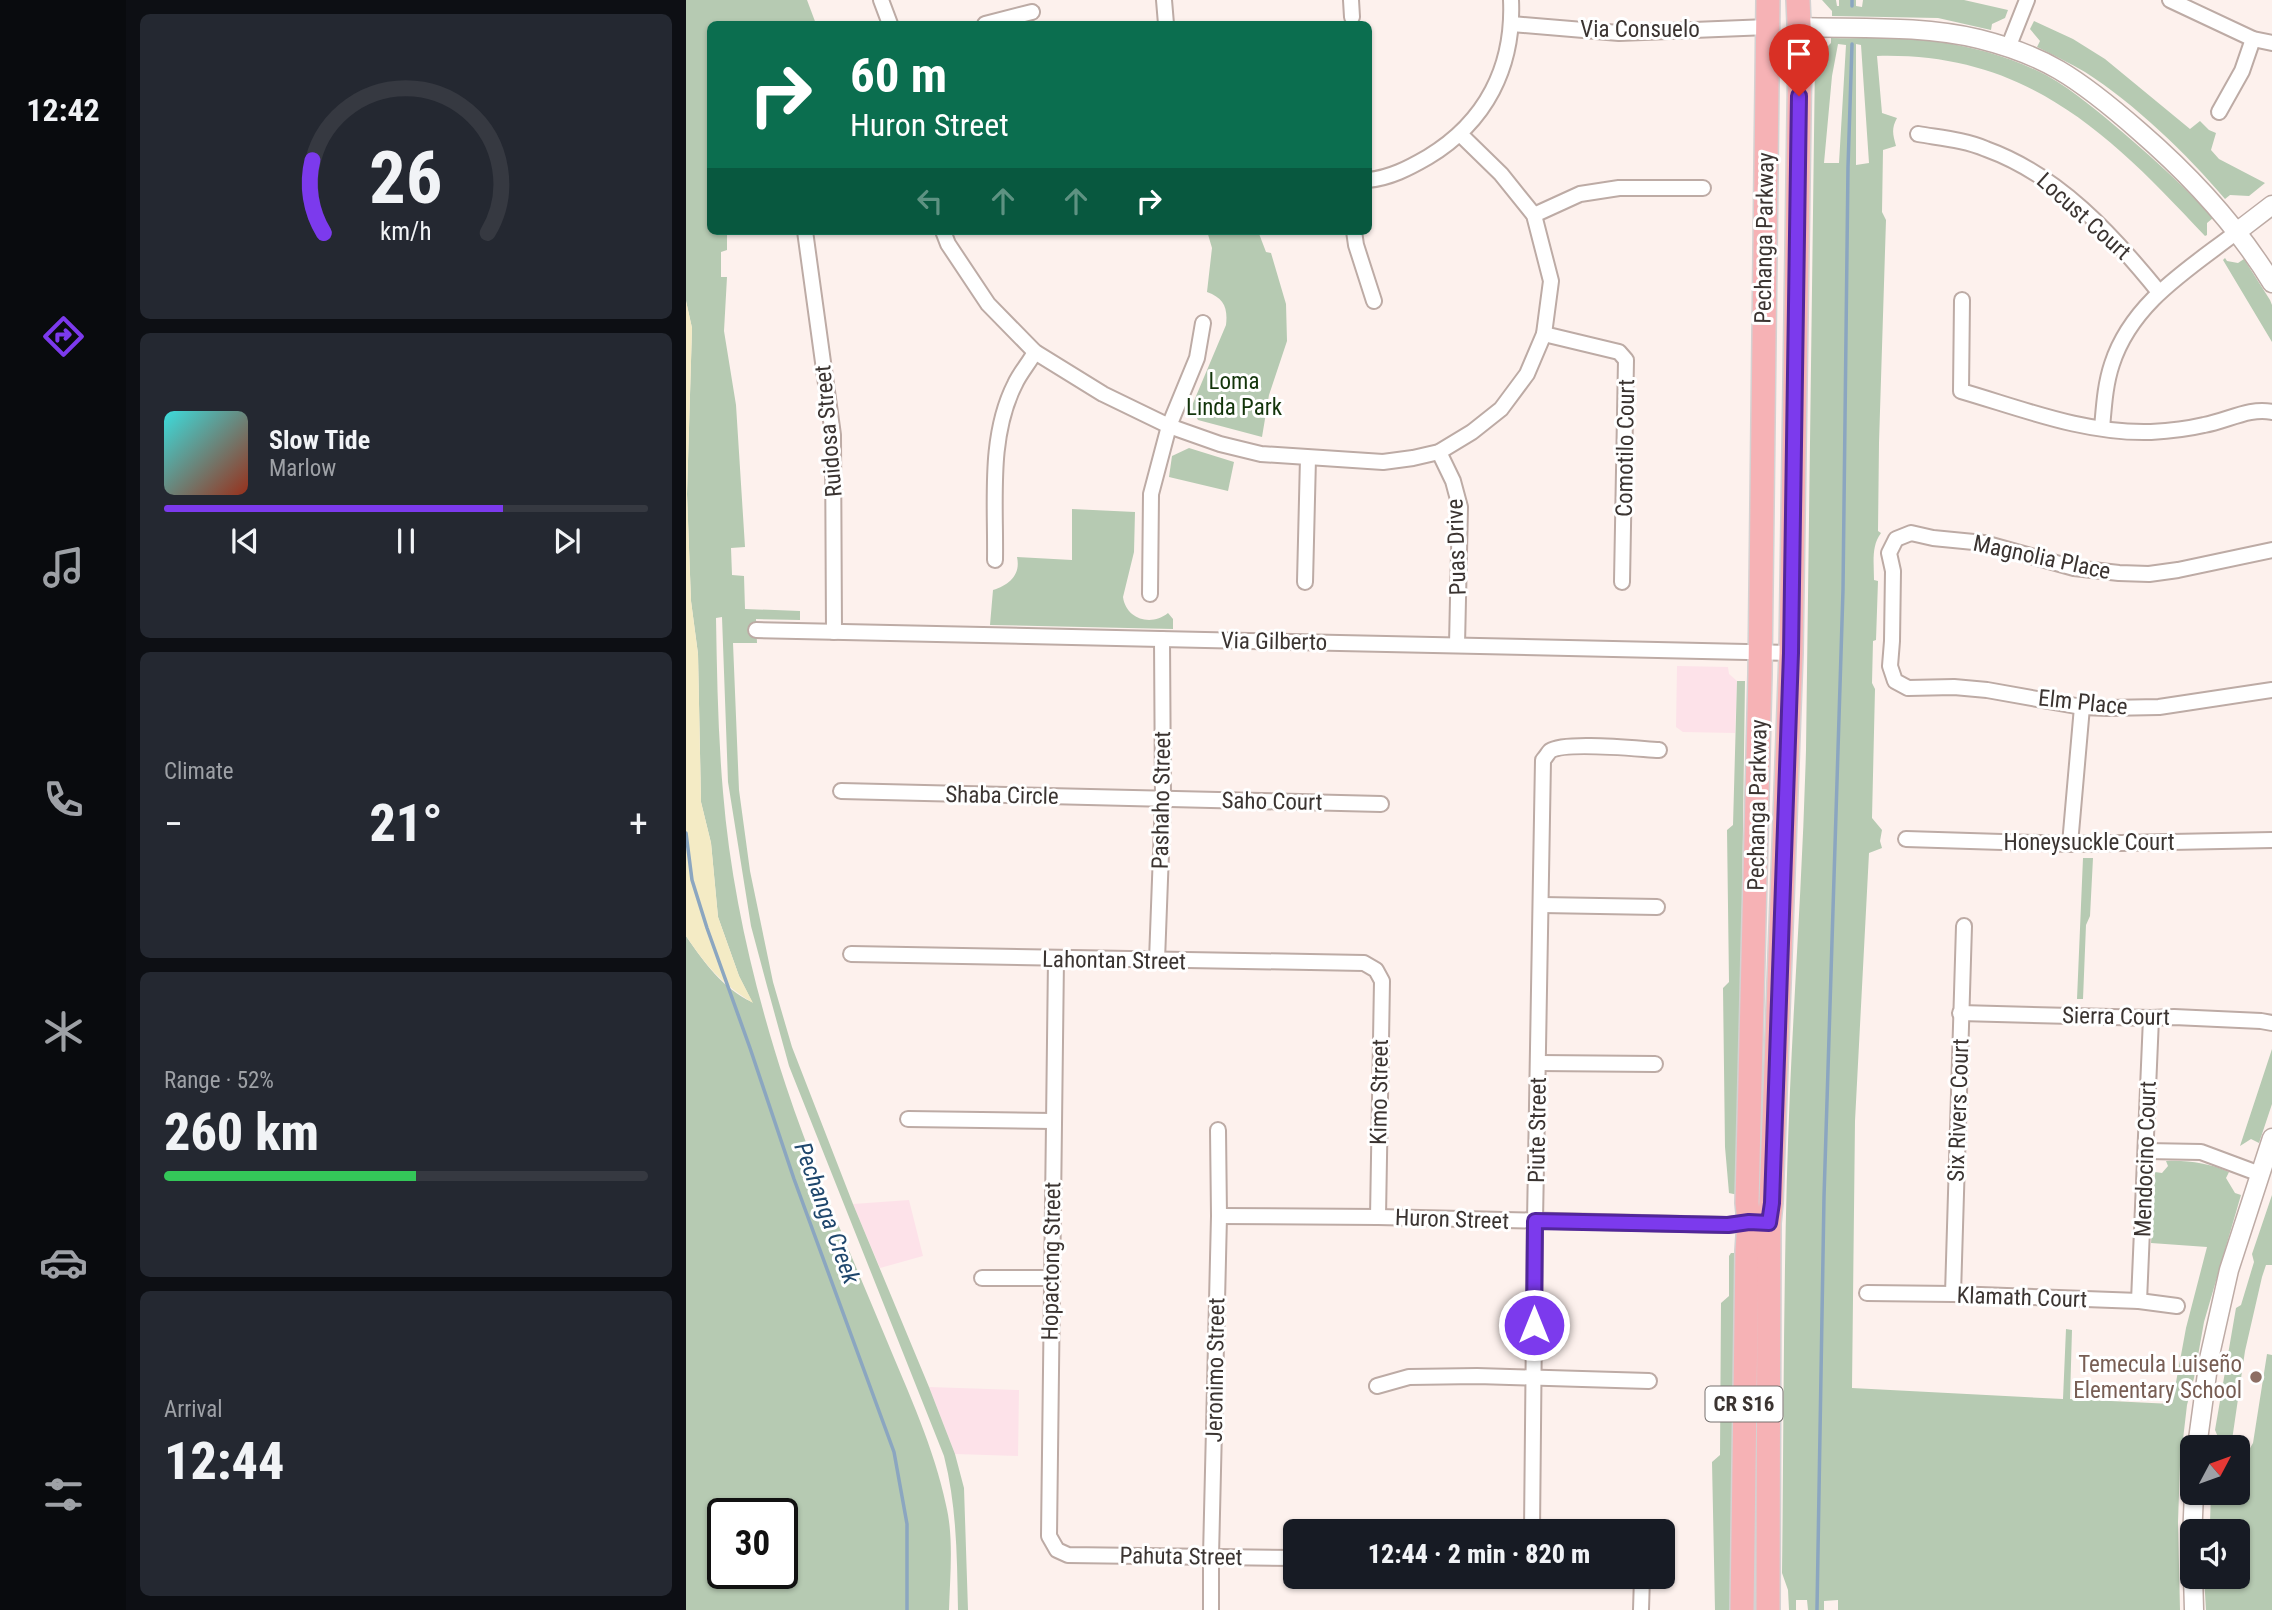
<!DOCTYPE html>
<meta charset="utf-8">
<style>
:root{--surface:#171b24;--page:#242831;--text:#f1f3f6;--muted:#9ea1a6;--line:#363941;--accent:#7c3aed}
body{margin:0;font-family:"Roboto Condensed",sans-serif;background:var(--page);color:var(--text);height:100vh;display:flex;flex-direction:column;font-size:26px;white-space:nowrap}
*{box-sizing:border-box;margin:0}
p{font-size:23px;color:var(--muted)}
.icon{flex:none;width:38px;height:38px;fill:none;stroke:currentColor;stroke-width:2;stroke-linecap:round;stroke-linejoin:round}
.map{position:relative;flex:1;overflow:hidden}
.panel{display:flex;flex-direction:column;gap:14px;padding:14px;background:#0d0f14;width:560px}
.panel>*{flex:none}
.guide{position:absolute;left:21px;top:21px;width:665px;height:214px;border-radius:10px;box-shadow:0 2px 5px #0004;background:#0b6e4f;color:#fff;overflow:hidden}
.needle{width:46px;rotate:49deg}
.fabs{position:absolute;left:1494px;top:1435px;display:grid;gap:14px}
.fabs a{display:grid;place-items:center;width:70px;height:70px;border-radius:10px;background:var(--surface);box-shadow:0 2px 5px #0004;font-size:35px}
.speed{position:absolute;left:21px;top:1498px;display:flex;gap:14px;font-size:35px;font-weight:700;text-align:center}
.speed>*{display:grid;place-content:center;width:91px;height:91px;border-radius:50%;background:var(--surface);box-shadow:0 2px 5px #0004;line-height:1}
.speed .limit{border:4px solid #111;border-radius:10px;background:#fff;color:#111}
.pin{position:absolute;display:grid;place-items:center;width:60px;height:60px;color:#fff;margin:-72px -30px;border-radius:50% 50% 50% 0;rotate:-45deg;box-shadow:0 0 7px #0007}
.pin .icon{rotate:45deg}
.me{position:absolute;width:77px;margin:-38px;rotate:0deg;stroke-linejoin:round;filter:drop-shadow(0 0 5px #0008)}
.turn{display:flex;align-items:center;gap:24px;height:147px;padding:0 28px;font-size:32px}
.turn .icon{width:91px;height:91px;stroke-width:2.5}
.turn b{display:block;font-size:49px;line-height:60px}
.lanes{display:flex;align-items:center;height:66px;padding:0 28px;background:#0003;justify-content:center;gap:35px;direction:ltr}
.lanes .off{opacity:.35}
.big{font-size:52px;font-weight:800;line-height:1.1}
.panel .widget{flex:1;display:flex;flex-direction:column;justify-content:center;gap:10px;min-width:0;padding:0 24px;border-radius:10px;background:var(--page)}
.panel .dial{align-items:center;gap:0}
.dial svg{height:182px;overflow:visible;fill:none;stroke:var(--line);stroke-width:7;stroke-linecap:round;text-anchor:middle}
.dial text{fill:var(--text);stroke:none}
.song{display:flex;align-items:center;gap:21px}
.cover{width:84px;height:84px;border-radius:10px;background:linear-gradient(135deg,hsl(180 70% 55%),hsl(10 70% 35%))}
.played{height:7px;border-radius:4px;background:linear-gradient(90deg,var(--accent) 70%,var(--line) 70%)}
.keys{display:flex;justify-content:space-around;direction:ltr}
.heat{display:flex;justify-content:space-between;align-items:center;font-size:38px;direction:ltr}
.charge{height:10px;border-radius:5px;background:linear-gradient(90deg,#34c759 52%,var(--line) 0)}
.trip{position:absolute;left:597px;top:1519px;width:392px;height:70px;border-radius:10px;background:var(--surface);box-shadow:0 2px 5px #0004;font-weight:800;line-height:70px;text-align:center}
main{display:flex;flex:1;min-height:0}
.tab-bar{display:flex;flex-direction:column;width:126px;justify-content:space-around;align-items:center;background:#090b0e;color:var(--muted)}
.tab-bar .icon{width:49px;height:49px}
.tab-bar .selected{color:var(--accent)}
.tab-bar b{font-size:32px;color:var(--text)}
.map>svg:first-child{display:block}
.industrial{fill:#fde2e9}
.green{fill:#b6cab2;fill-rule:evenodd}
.sand{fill:#f4ebc5}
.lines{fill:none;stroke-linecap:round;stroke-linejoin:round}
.stream{stroke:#8ba6c0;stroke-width:3.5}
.minor-casing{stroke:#bdaba5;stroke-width:18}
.tertiary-casing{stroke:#bdaba5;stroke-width:21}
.primary-casing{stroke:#d4d2d2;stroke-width:26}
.minor{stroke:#fff;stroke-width:14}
.tertiary{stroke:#fff;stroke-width:18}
.primary{stroke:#f6b2b5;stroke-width:23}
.route-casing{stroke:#51269a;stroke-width:18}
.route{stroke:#7c3aed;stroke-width:12}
.education-dot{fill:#8d6e63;stroke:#fff;stroke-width:2.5}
.labels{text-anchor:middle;stroke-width:6;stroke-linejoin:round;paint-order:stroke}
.shield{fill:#fff;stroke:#76716f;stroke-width:2}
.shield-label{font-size:21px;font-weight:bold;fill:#3b3431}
.street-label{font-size:23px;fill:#3b3431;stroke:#fff}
.park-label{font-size:23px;fill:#13350b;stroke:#fff}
.education-label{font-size:23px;fill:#785e54;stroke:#fff;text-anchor:end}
.water-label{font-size:24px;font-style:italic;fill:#1f476d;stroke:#fff}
</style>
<main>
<nav class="tab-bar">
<b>12:42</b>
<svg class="icon selected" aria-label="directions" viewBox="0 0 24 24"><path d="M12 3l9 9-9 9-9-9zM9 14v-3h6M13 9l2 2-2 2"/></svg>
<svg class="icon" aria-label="music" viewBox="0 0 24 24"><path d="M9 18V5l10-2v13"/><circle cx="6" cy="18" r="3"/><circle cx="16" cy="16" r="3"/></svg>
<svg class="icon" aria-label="phone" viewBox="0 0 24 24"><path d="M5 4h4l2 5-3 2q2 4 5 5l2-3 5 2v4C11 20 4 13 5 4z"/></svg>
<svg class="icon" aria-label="climate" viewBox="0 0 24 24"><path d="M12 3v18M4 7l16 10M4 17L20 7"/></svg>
<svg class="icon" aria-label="car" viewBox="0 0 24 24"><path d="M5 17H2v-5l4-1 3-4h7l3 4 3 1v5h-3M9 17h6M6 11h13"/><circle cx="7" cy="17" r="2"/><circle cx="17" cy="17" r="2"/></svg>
<svg class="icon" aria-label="filters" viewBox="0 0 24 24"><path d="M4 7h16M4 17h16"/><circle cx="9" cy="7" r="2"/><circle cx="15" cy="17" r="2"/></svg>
</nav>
<section class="panel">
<div class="widget dial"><svg viewBox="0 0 100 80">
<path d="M14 69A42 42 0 1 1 86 69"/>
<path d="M14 69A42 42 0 0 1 9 37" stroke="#7c3aed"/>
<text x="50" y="56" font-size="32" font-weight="700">26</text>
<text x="50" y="72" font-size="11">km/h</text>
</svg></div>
<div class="widget">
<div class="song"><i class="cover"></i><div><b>Slow Tide</b><p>Marlow</p></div></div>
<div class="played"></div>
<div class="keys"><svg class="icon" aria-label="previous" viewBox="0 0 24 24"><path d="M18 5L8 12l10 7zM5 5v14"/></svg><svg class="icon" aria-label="pause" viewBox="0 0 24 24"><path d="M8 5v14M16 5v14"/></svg><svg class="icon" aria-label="next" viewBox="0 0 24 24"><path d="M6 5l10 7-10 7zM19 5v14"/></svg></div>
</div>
<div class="widget"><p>Climate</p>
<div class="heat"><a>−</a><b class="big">21°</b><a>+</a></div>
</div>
<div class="widget"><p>Range · 52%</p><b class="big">260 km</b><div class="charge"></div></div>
<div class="widget"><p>Arrival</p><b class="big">12:44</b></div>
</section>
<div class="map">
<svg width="1586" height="1610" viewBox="0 0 1586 1610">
<rect width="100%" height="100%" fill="#fdf1ed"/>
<g class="industrial">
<polygon points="991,666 1042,667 1043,674 1051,681 1049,733 997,732 990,727"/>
<polygon points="223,1200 237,1256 194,1268 167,1204"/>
<polygon points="243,1387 333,1390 332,1456 269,1454"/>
</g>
<g class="green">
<path d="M0,0h121l9,24h-106v207h17v19l-6,2v25h6l-3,54 12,74 9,142 -14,1 1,27 12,1 1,33 55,2v9l-44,-1 1,24h-24l6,147 11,81 23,111 19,65 61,157 76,183 26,67 9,34 4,122h-10c-1,-52 -1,-103 -14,-154l-155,-390 -22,-80 -16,-60 -23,-144 -6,-165 -6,1c1,58 2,116 7,174 8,99 32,200 63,294 29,87 66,171 101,255 22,53 47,107 59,164 8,33 4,71 3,105h-263v-674c18,26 37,53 66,66l-13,-26 -21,-59 -7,-74 -10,-41 -3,-148 -7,-53 -4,-107 5,-166 -6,-27zM37,1514h59v59h-59z"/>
<polygon points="1136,0 1150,0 1151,6 1153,6 1153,0 1170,0 1170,6 1176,7 1177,0 1278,0 1322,10 1319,18 1306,24 1305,30 1252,18 1146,16 1146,11"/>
<path d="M1348,21l39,18 32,20 85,70 10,-8 9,9 7,3 -5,17 8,9 46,24 -16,13 -19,-1 -5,4c-38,-45 -90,-95 -140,-127 -15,-9 -32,-17 -48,-25l3,-6 -10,-12z"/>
<path d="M1145,38c36,1 72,-2 108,4 36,5 74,16 107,33 30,17 55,39 81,61 30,26 59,52 86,82l-6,5v12l-2,1c-96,-103 -178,-184 -328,-180l5,57 15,5c-6,11 -4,17 -1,28l-13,4 -1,62 4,8 -7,223 -1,88 3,2c-10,13 -7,31 -7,47l4,1 -2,59 -3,1 -1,42 3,6 -3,129 10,12 -2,11 2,7 -13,5 -14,268 -3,267 211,11 3,-70 6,1 -2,69 102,5 14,-76 21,-81 -56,-4 4,-71 7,1 6,-7 -2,-5c21,-1 43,2 63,11l-3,6 9,15 6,2 -37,127 -10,56 -7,27 -7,60 -2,57 2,88h-342v-10l-14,1v9h-16l-1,-10h-11v10h-7l-1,-20 -6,-17c2,-161 1,-323 8,-483 5,-114 13,-226 16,-340l9,-691 16,-16zM1152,44l8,1 -7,118h-15l8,-87zM1170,44l5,1 8,118 -13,2z"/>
<path d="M521,231h51l8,21 5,1 15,51 1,37 -18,54 -7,42 -64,-17 -7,-12 35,-83c2,-17 -2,-27 -19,-33l5,-44z"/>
<polygon points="1539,258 1541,261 1552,263 1558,259 1584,300 1586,305 1586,342 1537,260"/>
<polygon points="503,448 548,462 542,491 483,477 486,456"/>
<path d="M386,509l63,3 -1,40 -11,45c3,22 28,30 45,16l5,6v10l-183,-4 3,-35c16,-5 28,-15 24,-33l55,3z"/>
<polygon points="1051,681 1059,681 1052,1195 1043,1193 1039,1147 1037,988 1043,982 1041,830 1047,825"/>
<polygon points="1397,858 1407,858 1404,916 1400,925 1397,999 1391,999"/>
<polygon points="1586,1049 1586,1104 1573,1143 1565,1139 1554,1146"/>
<polygon points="1586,1195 1586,1265 1580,1265 1576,1277 1559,1351 1545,1447 1532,1447 1532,1437 1529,1430 1550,1308 1555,1305 1568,1262 1566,1254"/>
<polygon points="1045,1253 1051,1253 1046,1610 1029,1610 1026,1462 1034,1455 1035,1303 1043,1296 1043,1256"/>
<polygon points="1581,1354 1586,1355 1586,1610 1520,1610 1518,1577 1552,1577 1552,1531 1527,1531 1527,1526 1524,1522 1525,1493 1552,1493 1552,1461 1560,1455 1567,1443"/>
</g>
<path class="sand" d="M0,301l6,27 -5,166 4,107 7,53 3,148 10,41 7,74 21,59 14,27c-33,-21 -45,-35 -67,-67z"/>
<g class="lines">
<g class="stream">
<polyline points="1166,6 1166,0"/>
<polyline points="0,833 6,880 21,928 64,1048 108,1179 208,1452 221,1524 221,1610"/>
<polyline points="1131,1610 1138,1197 1157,590 1162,167 1166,44"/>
</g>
<defs>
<g id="minor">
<polyline points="195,0 204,24"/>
<polyline points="478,0 480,24"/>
<polyline points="665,0 666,17"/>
<polyline points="1484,0 1567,39 1586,43"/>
<polyline points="299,24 346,12"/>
<polyline points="826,24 933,33 1082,27"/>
<polyline points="1322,48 1341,0"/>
<polyline points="1533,112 1556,71 1567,39"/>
<path d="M1232,134c23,4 47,6 68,15 72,26 126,85 173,143"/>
<path d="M682,180c22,-2 41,-12 60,-23 58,-35 86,-90 83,-157"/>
<polyline points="848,215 894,194 933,188 1017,188"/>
<polyline points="119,231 147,435 148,632"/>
<polyline points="257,231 262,244 302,304 349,352 417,394 483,426 534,444 575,454 697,462 727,458 753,452 786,432 815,409 841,374 858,334 865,281 848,215 815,174 774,134"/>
<polyline points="668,231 670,245 688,301"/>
<path d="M1276,300l-1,91c62,18 124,43 190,41 17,-1 36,-3 53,-7 23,-4 46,-18 68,-13"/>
<polyline points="858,334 933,352 940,360 936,582"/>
<path d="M1416,428c2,-22 3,-43 10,-64 20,-62 77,-95 126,-133"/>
<polyline points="753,452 767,481 774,507 771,645"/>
<polyline points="1586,550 1492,570 1463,574 1433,573 1388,568 1298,543 1247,538 1225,533 1210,539 1203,553 1207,571 1206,641 1204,666 1209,681 1222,688 1268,687 1301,690 1396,707 1421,708 1473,707 1586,690"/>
<path d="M309,560c1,-58 -7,-123 20,-176 5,-11 14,-21 20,-32"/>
<polyline points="619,582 622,458"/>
<polyline points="464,594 465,494 483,426 511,358 517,323"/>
<polyline points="70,630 1105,653"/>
<polyline points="155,791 695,804"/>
<polyline points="1220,839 1384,844 1586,840"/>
<polyline points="1384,844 1396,707"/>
<polyline points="856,905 971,907"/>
<polyline points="165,954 678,963 690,970 696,981 692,1217"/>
<polyline points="370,959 363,1536 371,1550 382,1555 609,1558"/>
<polyline points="471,960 477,799 476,639"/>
<polyline points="1274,1013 1465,1018 1488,1017 1575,1021 1586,1023"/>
<polyline points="853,1063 969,1064"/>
<polyline points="222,1119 367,1121"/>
<polyline points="1460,1151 1515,1152 1574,1174"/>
<polyline points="533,1216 692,1217 1042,1225 1068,1222"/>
<polyline points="296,1278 365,1278"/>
<polyline points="1181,1293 1267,1294 1453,1301 1491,1306"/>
<polyline points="1267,1294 1278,926"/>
<polyline points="1453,1301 1465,1018"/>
<polyline points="691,1386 723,1377 791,1376 963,1381"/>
<path d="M846,1531l3,-310 8,-461c3,-3 5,-7 7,-9 15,-10 89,-2 109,-1"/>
<polyline points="525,1610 525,1556 533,1216 532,1130"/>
<polyline points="955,1610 956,1577"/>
</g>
<g id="tertiary">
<path d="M1113,27c61,2 121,-2 180,12 28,7 56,17 80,31 29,17 55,39 80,61 52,45 97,93 133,152"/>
<polyline points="1552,231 1586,205"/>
<polyline points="1511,1447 1523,1359 1543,1270 1586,1138"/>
<polyline points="1508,1493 1506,1539 1508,1610"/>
</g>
<g id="primary">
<polyline points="1056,1610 1061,1251 1063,1222 1061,1203 1074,674 1082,0"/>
<polyline points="1082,1610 1083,1223 1085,1203 1105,653 1114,47 1112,0"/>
</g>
</defs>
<use href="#minor" class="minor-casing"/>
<use href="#tertiary" class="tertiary-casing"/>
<use href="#primary" class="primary-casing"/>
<use href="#minor" class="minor"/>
<use href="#tertiary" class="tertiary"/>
<use href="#primary" class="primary"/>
</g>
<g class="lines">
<defs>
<polyline id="route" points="848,1325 849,1221 1042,1225 1063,1222 1083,1223 1086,1203 1105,653 1113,96"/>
</defs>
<use href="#route" class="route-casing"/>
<use href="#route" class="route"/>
</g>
<circle class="education-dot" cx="1570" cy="1377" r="7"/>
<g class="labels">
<rect class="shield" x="1019.5" y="1386.5" width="77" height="35" rx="5"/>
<g class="shield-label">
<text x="1058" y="1411">CR S16</text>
</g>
<g class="street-label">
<text x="954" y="37">Via Consuelo</text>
<text transform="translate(1398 216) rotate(42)" y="8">Locust Court</text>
<text transform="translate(1078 238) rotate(-89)" y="8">Pechanga Parkway</text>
<text transform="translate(142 431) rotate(-95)" y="8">Ruidosa Street</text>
<text transform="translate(939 448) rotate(-89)" y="8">Comotilo Court</text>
<text transform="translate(770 547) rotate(-92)" y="8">Puas Drive</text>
<text transform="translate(1356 557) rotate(12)" y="8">Magnolia Place</text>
<text transform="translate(588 641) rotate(1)" y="8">Via Gilberto</text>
<text transform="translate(1397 702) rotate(6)" y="8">Elm Place</text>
<text transform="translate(316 795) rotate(1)" y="8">Shaba Circle</text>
<text transform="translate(475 800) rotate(-89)" y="8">Pashaho Street</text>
<text transform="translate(586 801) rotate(1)" y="8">Saho Court</text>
<text transform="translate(1071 805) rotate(-89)" y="8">Pechanga Parkway</text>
<text x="1403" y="850">Honeysuckle Court</text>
<text transform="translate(428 960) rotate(1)" y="8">Lahontan Street</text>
<text transform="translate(1430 1016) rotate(1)" y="8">Sierra Court</text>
<text transform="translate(693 1092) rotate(-89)" y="8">Kimo Street</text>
<text transform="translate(1272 1110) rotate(-88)" y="8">Six Rivers Court</text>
<text transform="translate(851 1130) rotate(-89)" y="8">Piute Street</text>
<text transform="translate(1459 1159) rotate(-88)" y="8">Mendocino Court</text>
<text transform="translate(766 1219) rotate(2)" y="8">Huron Street</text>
<text transform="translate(365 1261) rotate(-89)" y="8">Hopactong Street</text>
<text transform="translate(1336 1297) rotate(2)" y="8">Klamath Court</text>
<text transform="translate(529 1370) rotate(-89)" y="8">Jeronimo Street</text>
<text transform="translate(495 1556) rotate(1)" y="8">Pahuta Street</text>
</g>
<g class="park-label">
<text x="548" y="389">Loma<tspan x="548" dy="26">Linda Park</tspan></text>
</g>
<g class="education-label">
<text x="1556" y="1372">Temecula Luiseño<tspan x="1556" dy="26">Elementary School</tspan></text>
</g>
<g class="water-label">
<text transform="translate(141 1213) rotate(70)" y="8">Pechanga Creek</text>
</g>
</g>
</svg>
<div class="fabs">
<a><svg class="needle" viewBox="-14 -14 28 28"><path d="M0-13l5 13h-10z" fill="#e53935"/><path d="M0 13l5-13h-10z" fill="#9ea1a6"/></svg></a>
<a><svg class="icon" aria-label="sound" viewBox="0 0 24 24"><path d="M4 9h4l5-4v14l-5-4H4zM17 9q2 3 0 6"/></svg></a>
</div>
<div class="speed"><div class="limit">30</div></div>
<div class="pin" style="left:1113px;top:96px;background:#d93025"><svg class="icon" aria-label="arrive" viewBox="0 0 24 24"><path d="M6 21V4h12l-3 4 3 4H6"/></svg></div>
<svg class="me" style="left:848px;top:1325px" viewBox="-20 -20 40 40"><circle r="17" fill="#7c3aed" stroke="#fff" stroke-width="3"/><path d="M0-11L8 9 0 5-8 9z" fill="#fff"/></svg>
<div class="trip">12:44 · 2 min · 820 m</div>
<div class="guide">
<div class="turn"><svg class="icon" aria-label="right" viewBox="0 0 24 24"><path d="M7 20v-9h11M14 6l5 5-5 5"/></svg><div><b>60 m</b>Huron Street</div></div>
<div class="lanes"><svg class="icon off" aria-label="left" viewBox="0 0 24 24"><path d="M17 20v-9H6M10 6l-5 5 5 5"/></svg><svg class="icon off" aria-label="ahead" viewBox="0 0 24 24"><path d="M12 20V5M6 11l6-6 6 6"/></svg><svg class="icon off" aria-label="ahead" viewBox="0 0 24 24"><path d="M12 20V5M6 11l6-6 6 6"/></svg><svg class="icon" aria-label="right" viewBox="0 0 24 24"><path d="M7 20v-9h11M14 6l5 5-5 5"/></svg></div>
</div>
</div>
</main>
